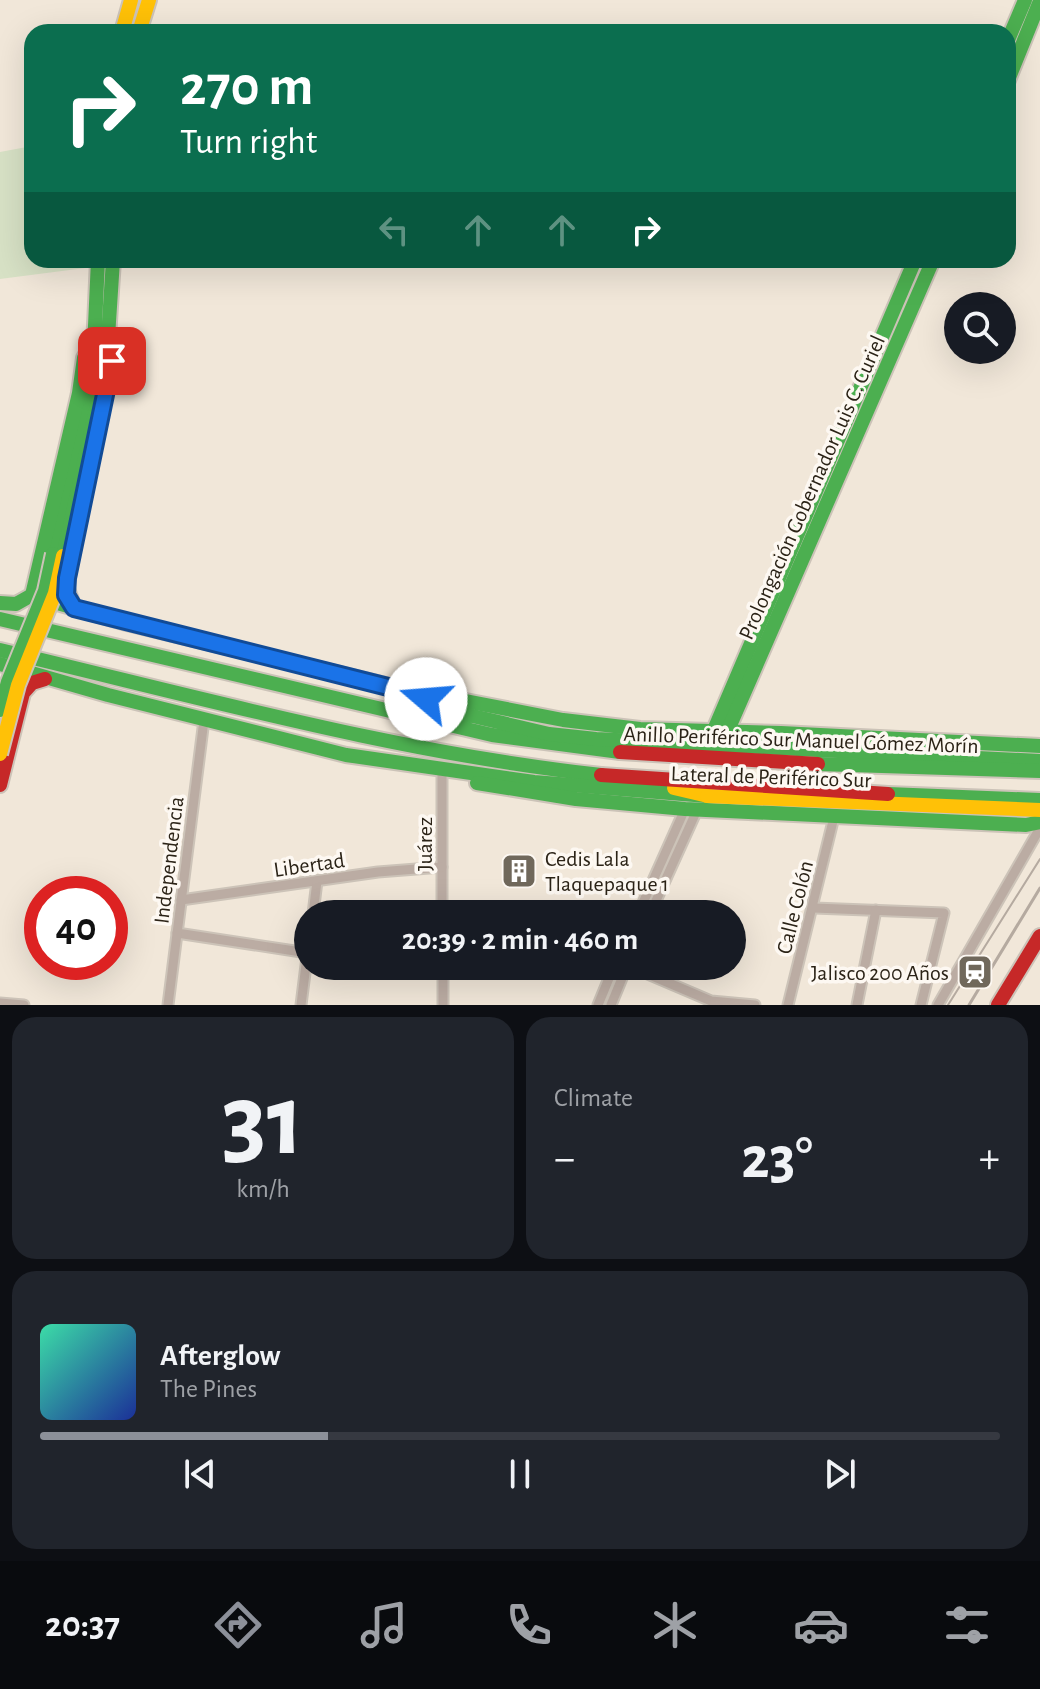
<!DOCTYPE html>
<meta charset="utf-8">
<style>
:root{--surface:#171b24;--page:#20242c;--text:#f1f3f6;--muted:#9ea1a6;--line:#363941;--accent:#8c9099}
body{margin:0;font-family:"Alegreya Sans",sans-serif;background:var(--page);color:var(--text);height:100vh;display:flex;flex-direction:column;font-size:30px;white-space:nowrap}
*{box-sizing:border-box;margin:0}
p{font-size:26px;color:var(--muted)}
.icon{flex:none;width:44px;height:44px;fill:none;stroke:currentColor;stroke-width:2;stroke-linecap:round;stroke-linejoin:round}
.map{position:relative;height:1005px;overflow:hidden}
.side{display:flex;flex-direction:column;gap:12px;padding:12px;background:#0d0f14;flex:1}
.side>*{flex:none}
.hud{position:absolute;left:24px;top:24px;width:992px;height:244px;border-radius:24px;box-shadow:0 8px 32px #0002;background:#0b6e4f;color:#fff;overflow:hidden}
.tools{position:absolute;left:944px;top:292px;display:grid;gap:16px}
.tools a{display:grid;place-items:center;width:72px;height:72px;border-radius:50%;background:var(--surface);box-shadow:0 8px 32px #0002;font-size:40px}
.speed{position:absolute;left:24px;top:876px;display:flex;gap:16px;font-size:40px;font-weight:700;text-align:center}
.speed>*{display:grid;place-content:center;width:104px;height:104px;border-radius:50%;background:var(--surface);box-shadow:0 8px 32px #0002;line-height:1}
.speed .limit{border:12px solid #d22;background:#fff;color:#111}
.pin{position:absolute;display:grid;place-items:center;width:68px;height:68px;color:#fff;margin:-34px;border-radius:16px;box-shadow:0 4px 12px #0006}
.me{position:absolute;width:88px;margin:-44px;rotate:288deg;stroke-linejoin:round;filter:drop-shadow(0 0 6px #0008)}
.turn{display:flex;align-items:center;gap:28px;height:168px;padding:0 24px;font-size:36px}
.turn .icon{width:104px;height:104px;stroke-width:2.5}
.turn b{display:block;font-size:56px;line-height:68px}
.lanes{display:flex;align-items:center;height:76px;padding:0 24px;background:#0003;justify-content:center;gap:40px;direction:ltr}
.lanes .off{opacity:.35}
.big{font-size:60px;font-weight:700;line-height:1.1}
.side .widget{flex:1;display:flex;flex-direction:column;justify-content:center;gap:12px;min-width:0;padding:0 28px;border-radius:24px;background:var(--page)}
.side .dial{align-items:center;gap:0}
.dial b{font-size:104px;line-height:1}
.song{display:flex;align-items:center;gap:24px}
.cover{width:96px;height:96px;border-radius:12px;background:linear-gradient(135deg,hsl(160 70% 55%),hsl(230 70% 35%))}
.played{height:8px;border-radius:4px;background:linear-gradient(90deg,var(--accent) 30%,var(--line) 30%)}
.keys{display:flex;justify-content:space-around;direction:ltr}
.heat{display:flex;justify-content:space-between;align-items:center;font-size:44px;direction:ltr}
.side .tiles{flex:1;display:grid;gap:12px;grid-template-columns:1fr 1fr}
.widget:last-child{grid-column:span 2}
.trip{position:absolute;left:294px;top:900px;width:452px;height:80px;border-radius:40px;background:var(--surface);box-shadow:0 8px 32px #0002;font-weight:700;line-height:80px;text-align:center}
.tab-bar{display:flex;height:128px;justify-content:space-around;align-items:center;background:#090b0e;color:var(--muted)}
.tab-bar .icon{width:56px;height:56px}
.tab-bar .selected{color:var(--accent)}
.tab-bar b{font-size:36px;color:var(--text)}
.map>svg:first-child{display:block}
.green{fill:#d7e1c5}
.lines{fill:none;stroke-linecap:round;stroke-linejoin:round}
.street-casing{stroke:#ccc3b8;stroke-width:13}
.fast-casing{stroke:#ccc3b8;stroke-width:18}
.slow-casing{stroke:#ccc3b8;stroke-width:18}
.jam-casing{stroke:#ccc3b8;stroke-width:18}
.street{stroke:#bbaca3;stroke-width:9}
.fast{stroke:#4caf50;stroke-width:14}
.slow{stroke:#ffc107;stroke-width:14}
.jam{stroke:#c62828;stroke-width:14}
.tram{stroke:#b5aaa0;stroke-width:2}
.rail{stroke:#b5aaa0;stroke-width:3}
.fast-bridge-casing{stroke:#ccc3b8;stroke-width:18;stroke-linecap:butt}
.slow-bridge-casing{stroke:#ccc3b8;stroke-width:18;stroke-linecap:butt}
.fast-bridge{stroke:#4caf50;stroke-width:14}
.slow-bridge{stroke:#ffc107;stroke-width:14}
.route-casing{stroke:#114b97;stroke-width:20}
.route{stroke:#1a73e8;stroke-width:14}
.labels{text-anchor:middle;stroke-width:7;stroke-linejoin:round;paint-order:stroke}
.street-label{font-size:22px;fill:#2b2317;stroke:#fdf8f2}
.poi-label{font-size:22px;fill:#2b2317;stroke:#fdf8f2;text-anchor:start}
</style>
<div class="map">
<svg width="1040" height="1005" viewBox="0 0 1040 1005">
<rect width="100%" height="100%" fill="#f1e7d9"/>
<polygon class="green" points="32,146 32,260 85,260 85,268 0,279 0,152"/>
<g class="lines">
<defs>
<g id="street">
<polyline points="442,774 442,914"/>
<polyline points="181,900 378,872 442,867"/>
<polyline points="814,908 944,913 921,1005"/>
<polyline points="313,914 317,881"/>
<polyline points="638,914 685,809"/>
<polyline points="650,914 697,810"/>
<polyline points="177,933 308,953"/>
<polyline points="398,966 443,973"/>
<polyline points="443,966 443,1005"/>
<polyline points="629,966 711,1001 755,1005"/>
<polyline points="0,1003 24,1005"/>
<polyline points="168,1005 204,720"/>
<polyline points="301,1005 308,949"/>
<polyline points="598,1005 614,966"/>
<polyline points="611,1005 627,966"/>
<polyline points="788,1005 834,817"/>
<polyline points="857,1005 876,910"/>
<polyline points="938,1005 1040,828"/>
</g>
<g id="fast">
<polyline points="1008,40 1025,0"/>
<polyline points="1008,80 1040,1"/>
<polyline points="53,554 93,369 98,260"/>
<polyline points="63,556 99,396 108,337 113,260"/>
<polyline points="32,595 79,393 84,358 94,342"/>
<polyline points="40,598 127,623 398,688 563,720 640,729 781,733 1040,746"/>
<polyline points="0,603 16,604 32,595"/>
<polyline points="0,619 492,735 620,752"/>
<path d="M0,650c199,47 398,103 601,125"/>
<polyline points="0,664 108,695 346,755 534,782 707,796"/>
<polyline points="426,710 470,716"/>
<polyline points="460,713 549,734 596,739 1040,761"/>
<polyline points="714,730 915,260"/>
<polyline points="728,730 933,260"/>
<polyline points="818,764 1040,771"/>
<polyline points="477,783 576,799 685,809 1026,825 1040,822"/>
<polyline points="888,794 1040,800"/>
</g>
<g id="slow">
<polyline points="122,32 131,0"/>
<polyline points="139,32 149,0"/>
<polyline points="74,545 66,586 74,608"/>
<polyline points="674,788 708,796"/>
<polyline points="707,796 1040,810"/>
</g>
<g id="jam">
<polyline points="620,752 818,764"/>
<polyline points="601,775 888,794"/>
<polyline points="0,785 23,693 32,683 45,679"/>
<polyline points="998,1005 1040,936"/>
</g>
</defs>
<use href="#street" class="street-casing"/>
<use href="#fast" class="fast-casing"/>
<use href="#slow" class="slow-casing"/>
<use href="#jam" class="jam-casing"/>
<use href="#street" class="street"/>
<use href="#fast" class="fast"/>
<use href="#slow" class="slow"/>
<use href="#jam" class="jam"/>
<polyline class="tram" points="948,1005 1040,859"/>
<polyline class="rail" points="969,1005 1040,888"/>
<defs>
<polyline id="fast-bridge" points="0,710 8,682 45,591 53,554"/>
<polyline id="slow-bridge" points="0,754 18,685 55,593 63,556"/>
</defs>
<use href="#fast-bridge" class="fast-bridge-casing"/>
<use href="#slow-bridge" class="slow-bridge-casing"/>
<use href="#fast-bridge" class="fast-bridge"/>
<use href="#slow-bridge" class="slow-bridge"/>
</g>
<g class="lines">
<defs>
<polyline id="route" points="112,361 67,578 66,595 74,608 404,691 426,699"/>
</defs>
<use href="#route" class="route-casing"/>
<use href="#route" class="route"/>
</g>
<defs>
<symbol id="building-square" viewBox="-11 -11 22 22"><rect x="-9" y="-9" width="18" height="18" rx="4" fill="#70685b" stroke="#fdf8f2"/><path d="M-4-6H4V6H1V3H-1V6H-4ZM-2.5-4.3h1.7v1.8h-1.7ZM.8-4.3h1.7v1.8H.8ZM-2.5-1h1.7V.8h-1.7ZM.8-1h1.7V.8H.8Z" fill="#fff"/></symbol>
<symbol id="station-square" viewBox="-11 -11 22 22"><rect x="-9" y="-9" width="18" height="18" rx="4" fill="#70685b" stroke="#fdf8f2"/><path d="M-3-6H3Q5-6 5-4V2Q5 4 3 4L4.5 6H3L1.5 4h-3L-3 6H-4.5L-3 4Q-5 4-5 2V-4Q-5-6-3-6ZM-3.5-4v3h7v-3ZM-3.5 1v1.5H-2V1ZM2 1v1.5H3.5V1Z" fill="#fff"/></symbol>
</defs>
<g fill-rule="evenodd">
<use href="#building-square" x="499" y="851" width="40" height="40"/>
<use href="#station-square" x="955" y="952" width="40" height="40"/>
</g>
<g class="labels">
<g class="street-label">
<text transform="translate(811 487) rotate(-66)" y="8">Prolongación Gobernador Luis C. Curiel</text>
<text transform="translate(801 739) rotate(2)" y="8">Anillo Periférico Sur Manuel Gómez Morín</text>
<text transform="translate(771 776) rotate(2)" y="8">Lateral de Periférico Sur</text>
<text transform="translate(424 844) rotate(-90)" y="8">Juárez</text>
<text transform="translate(168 860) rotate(-83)" y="8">Independencia</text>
<text transform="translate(309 864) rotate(-8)" y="8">Libertad</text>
<text transform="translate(794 907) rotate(-76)" y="8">Calle Colón</text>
</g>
<g class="poi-label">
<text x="545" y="866">Cedis Lala<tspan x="545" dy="25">Tlaquepaque 1</tspan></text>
<text x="949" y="980" text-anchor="end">Jalisco 200 Años</text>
</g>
</g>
</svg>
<div class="tools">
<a><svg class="icon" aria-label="search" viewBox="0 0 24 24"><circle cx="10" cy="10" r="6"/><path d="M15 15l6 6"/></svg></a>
</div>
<div class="speed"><div class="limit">40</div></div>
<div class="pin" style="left:112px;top:361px;background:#d93025"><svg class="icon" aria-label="arrive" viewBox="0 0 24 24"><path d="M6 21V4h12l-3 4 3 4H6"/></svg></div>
<svg class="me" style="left:426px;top:699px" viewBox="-20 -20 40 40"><circle r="19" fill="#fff"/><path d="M0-13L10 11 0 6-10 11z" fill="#1a73e8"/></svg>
<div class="trip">20:39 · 2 min · 460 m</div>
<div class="hud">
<div class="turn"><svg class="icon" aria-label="right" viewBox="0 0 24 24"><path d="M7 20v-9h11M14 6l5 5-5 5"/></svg><div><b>270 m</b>Turn right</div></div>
<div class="lanes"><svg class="icon off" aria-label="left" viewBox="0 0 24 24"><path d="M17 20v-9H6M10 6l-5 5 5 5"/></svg><svg class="icon off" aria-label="ahead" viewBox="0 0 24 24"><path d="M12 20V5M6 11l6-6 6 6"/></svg><svg class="icon off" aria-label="ahead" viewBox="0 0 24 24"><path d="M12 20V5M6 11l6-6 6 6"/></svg><svg class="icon" aria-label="right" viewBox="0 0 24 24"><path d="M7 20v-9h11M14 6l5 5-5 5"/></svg></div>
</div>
</div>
<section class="side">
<div class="tiles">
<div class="widget dial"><b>31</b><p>km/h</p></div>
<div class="widget"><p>Climate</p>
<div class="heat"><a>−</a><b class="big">23°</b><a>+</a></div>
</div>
<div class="widget">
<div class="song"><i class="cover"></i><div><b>Afterglow</b><p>The Pines</p></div></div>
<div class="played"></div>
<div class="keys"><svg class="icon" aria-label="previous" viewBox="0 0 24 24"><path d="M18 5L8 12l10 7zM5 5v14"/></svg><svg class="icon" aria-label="pause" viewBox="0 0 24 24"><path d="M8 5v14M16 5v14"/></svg><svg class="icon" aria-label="next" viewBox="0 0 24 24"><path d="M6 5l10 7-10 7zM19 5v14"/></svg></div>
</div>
</div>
</section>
<nav class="tab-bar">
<b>20:37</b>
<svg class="icon selected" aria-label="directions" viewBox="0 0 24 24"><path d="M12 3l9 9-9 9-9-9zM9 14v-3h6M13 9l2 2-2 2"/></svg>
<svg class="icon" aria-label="music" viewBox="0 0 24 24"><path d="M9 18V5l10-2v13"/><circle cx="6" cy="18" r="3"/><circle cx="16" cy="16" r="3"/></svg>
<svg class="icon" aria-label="phone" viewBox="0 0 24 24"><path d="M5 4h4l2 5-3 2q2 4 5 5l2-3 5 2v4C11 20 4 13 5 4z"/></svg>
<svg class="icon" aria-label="climate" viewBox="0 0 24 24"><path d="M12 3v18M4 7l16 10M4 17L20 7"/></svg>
<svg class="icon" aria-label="car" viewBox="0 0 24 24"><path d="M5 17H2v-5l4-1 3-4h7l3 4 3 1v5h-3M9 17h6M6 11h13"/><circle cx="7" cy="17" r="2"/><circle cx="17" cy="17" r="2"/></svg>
<svg class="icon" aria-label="filters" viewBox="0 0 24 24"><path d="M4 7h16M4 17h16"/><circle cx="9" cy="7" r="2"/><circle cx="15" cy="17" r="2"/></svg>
</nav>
